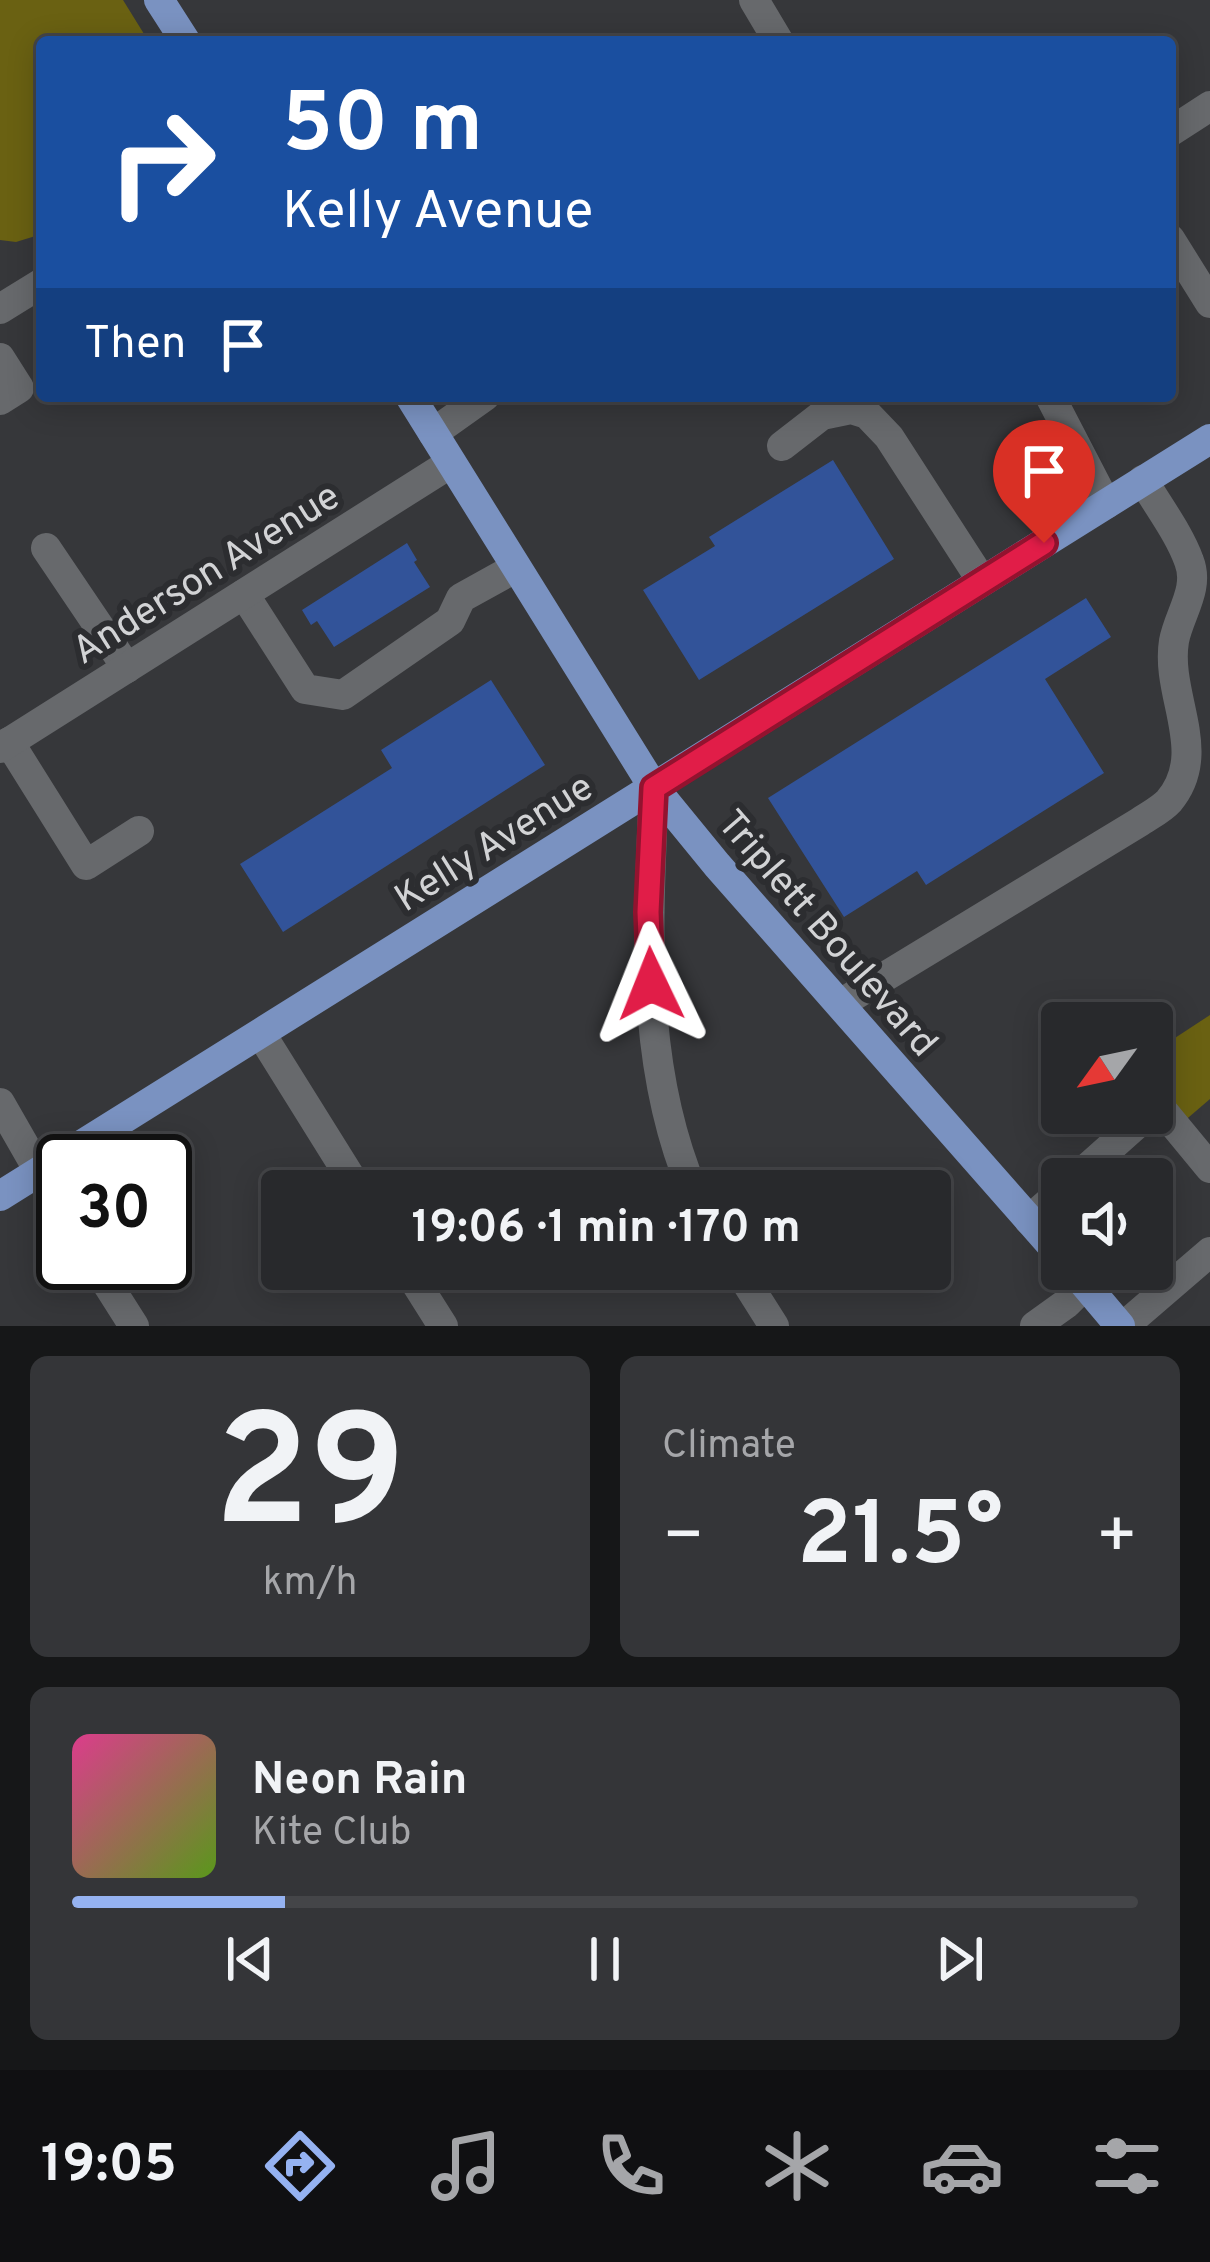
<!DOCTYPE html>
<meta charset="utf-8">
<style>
:root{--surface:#28292c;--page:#343538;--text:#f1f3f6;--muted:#a5a6a9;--line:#444548;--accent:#95b2f1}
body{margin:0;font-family:Overpass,sans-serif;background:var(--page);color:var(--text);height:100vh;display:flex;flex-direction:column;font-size:45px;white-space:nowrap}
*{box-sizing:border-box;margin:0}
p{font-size:39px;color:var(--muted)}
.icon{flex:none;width:66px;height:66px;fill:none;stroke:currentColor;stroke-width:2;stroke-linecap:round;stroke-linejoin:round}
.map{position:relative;height:1326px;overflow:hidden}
.panel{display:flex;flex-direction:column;gap:30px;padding:30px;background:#161718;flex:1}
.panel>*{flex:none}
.guide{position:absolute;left:36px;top:36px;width:1140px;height:366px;border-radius:12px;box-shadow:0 6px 30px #0003,0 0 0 3px var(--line);background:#1a4fa0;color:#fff;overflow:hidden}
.needle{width:78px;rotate:237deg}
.controls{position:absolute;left:1041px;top:1002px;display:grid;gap:24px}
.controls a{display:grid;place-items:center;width:132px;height:132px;border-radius:12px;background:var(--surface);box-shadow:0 6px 30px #0003,0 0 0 3px var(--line);font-size:60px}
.speed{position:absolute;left:36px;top:1134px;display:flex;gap:24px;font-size:60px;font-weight:700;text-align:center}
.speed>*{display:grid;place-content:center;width:156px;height:156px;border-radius:50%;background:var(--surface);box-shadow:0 6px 30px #0003,0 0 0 3px var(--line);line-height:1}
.speed .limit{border:6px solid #111;border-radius:18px;background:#fff;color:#111}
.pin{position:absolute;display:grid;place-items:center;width:102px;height:102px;color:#fff;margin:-123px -51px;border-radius:50% 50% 50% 0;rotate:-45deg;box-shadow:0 0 12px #0007}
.pin .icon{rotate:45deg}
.me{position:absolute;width:132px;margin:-66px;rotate:358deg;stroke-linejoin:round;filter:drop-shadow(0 0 9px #0008)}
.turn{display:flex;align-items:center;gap:42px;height:252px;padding:0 48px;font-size:54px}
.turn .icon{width:156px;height:156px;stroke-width:2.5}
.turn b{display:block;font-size:84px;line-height:102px}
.then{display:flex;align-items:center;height:114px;padding:0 48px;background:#0003;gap:24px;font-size:45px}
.big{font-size:90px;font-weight:700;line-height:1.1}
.panel .card{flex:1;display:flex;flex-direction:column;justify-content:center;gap:18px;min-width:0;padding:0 42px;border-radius:18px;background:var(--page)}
.panel .dial{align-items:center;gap:0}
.dial b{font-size:156px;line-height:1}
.song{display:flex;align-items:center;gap:36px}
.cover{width:144px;height:144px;border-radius:18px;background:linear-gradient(135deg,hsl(330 70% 55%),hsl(90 70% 35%))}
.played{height:12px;border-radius:6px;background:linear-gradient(90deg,var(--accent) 20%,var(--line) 20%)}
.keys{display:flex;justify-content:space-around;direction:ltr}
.heat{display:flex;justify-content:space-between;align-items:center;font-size:66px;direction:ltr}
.panel .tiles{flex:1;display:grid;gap:30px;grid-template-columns:1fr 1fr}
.card:last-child{grid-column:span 2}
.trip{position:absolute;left:261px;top:1170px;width:690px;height:120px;border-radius:12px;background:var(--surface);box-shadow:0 6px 30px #0003,0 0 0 3px var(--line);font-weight:700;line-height:120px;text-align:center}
.tabs{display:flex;height:192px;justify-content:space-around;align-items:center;background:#101012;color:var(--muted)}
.tabs .icon{width:84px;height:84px}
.tabs .current{color:var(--accent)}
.tabs b{font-size:54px;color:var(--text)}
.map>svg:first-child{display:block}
.green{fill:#6a6112}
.building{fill:#325399}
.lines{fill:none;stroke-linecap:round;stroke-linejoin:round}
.minor{stroke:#67696c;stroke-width:30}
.major{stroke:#7a92c1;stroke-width:30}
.route-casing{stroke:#92132f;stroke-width:30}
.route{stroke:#e11d48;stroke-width:21}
.labels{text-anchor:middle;stroke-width:12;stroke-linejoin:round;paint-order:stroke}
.street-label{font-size:39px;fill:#d2d3d5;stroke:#2c2d30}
</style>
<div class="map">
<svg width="1210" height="1326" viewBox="0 0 1210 1326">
<rect width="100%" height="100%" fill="#36373a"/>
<g class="green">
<polygon points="0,0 123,0 149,42 42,42 42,234 16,242 0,240"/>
<polygon points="1210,1015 1210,1099 1168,1135 1152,1110 1152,1053"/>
</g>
<g class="building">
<polygon points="833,460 894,559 699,680 643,590 715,546 709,537"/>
<polygon points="407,543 417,560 414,562 430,587 334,647 317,621 311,625 302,610"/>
<polygon points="1086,598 1111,637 1045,679 1104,773 926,885 917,871 844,917 768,798"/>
<polygon points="491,680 545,765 283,932 240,864 392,768 381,750"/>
</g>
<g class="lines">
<g class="minor">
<polyline points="754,0 779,42"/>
<polyline points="1170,132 1210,106"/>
<polyline points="1170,239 1210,303"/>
<polyline points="0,309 42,283"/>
<polyline points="0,358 19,388 0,400"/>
<polyline points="1050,396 1106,504"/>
<polyline points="433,433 485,396"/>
<polyline points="782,446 822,415 851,409 867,414 889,437 982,581"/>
<polyline points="46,548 127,668"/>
<polyline points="244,594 305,689 343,695 450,621 461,598 515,568"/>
<polyline points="9,742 86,865 139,831"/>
<polyline points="0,748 451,463"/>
<path d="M654,788c-6,135 -15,276 39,403"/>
<path d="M840,1004l298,-181c10,-7 23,-13 31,-22 41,-49 -4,-105 5,-160 5,-27 26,-52 15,-80 -10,-28 -31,-55 -46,-81"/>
<polyline points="261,1034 359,1191"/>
<polyline points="0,1103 63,1213"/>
<polyline points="1152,1111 1158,1105 1210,1168"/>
<polyline points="1075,1179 1149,1113"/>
<polyline points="1029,1220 1062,1191"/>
<polyline points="94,1263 134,1326"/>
<polyline points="407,1269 443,1326"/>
<polyline points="738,1269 774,1326"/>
<polyline points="1035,1326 1067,1303 1086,1284"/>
<polyline points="1124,1326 1210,1252"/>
</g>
<g class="major">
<polyline points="159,0 186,42"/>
<polyline points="410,396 654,788 717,865 1062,1257"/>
<polyline points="0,1196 1210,439"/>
<polyline points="1072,1269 1120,1326"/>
</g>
</g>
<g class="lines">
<defs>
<polyline id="route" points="651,984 648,912 654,788 1044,543"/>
</defs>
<use href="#route" class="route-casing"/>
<use href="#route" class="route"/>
</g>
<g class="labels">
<g class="street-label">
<text transform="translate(205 572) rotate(-32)" y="14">Anderson Avenue</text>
<text transform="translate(493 841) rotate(-32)" y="14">Kelly Avenue</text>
<text transform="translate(829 932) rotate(49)" y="14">Triplett Boulevard</text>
</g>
</g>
</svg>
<div class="controls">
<a><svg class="needle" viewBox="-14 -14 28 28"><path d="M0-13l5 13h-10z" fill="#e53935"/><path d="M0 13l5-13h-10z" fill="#a5a6a9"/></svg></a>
<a><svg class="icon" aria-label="sound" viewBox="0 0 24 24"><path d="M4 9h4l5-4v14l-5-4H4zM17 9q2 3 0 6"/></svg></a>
</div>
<div class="speed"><div class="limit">30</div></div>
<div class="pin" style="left:1044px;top:543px;background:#d93025"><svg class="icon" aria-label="arrive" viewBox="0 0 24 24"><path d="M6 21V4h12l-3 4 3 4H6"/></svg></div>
<svg class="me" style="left:651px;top:984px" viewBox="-20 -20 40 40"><path d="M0-17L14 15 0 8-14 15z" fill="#e11d48" stroke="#fff" stroke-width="4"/></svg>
<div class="trip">19:06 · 1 min · 170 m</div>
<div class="guide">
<div class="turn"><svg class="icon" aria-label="right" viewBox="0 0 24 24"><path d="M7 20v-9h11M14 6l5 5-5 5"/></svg><div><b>50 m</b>Kelly Avenue</div></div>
<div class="then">Then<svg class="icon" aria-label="arrive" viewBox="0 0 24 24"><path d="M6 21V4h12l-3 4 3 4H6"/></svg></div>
</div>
</div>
<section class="panel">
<div class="tiles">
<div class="card dial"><b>29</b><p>km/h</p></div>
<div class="card"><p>Climate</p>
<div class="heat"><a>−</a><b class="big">21.5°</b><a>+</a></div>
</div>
<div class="card">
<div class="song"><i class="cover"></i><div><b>Neon Rain</b><p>Kite Club</p></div></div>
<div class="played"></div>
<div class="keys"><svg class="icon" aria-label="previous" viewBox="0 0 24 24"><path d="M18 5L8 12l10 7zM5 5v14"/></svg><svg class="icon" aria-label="pause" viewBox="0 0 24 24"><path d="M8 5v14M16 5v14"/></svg><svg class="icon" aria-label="next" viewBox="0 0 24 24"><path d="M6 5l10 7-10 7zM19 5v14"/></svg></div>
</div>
</div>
</section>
<nav class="tabs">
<b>19:05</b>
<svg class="icon current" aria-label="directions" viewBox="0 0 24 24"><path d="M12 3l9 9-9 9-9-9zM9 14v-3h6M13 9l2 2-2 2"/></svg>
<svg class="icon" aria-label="music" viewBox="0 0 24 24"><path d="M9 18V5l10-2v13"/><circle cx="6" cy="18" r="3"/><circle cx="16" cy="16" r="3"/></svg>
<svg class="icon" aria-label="phone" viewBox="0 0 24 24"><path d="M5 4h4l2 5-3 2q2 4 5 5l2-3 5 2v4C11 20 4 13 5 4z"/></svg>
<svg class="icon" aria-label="climate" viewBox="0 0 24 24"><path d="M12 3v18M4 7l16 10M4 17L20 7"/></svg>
<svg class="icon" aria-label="car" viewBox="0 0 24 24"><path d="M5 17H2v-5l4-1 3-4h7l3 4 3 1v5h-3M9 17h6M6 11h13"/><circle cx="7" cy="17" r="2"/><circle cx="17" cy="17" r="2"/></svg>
<svg class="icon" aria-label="filters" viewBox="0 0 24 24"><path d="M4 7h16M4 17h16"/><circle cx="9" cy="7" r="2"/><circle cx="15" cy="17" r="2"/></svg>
</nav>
